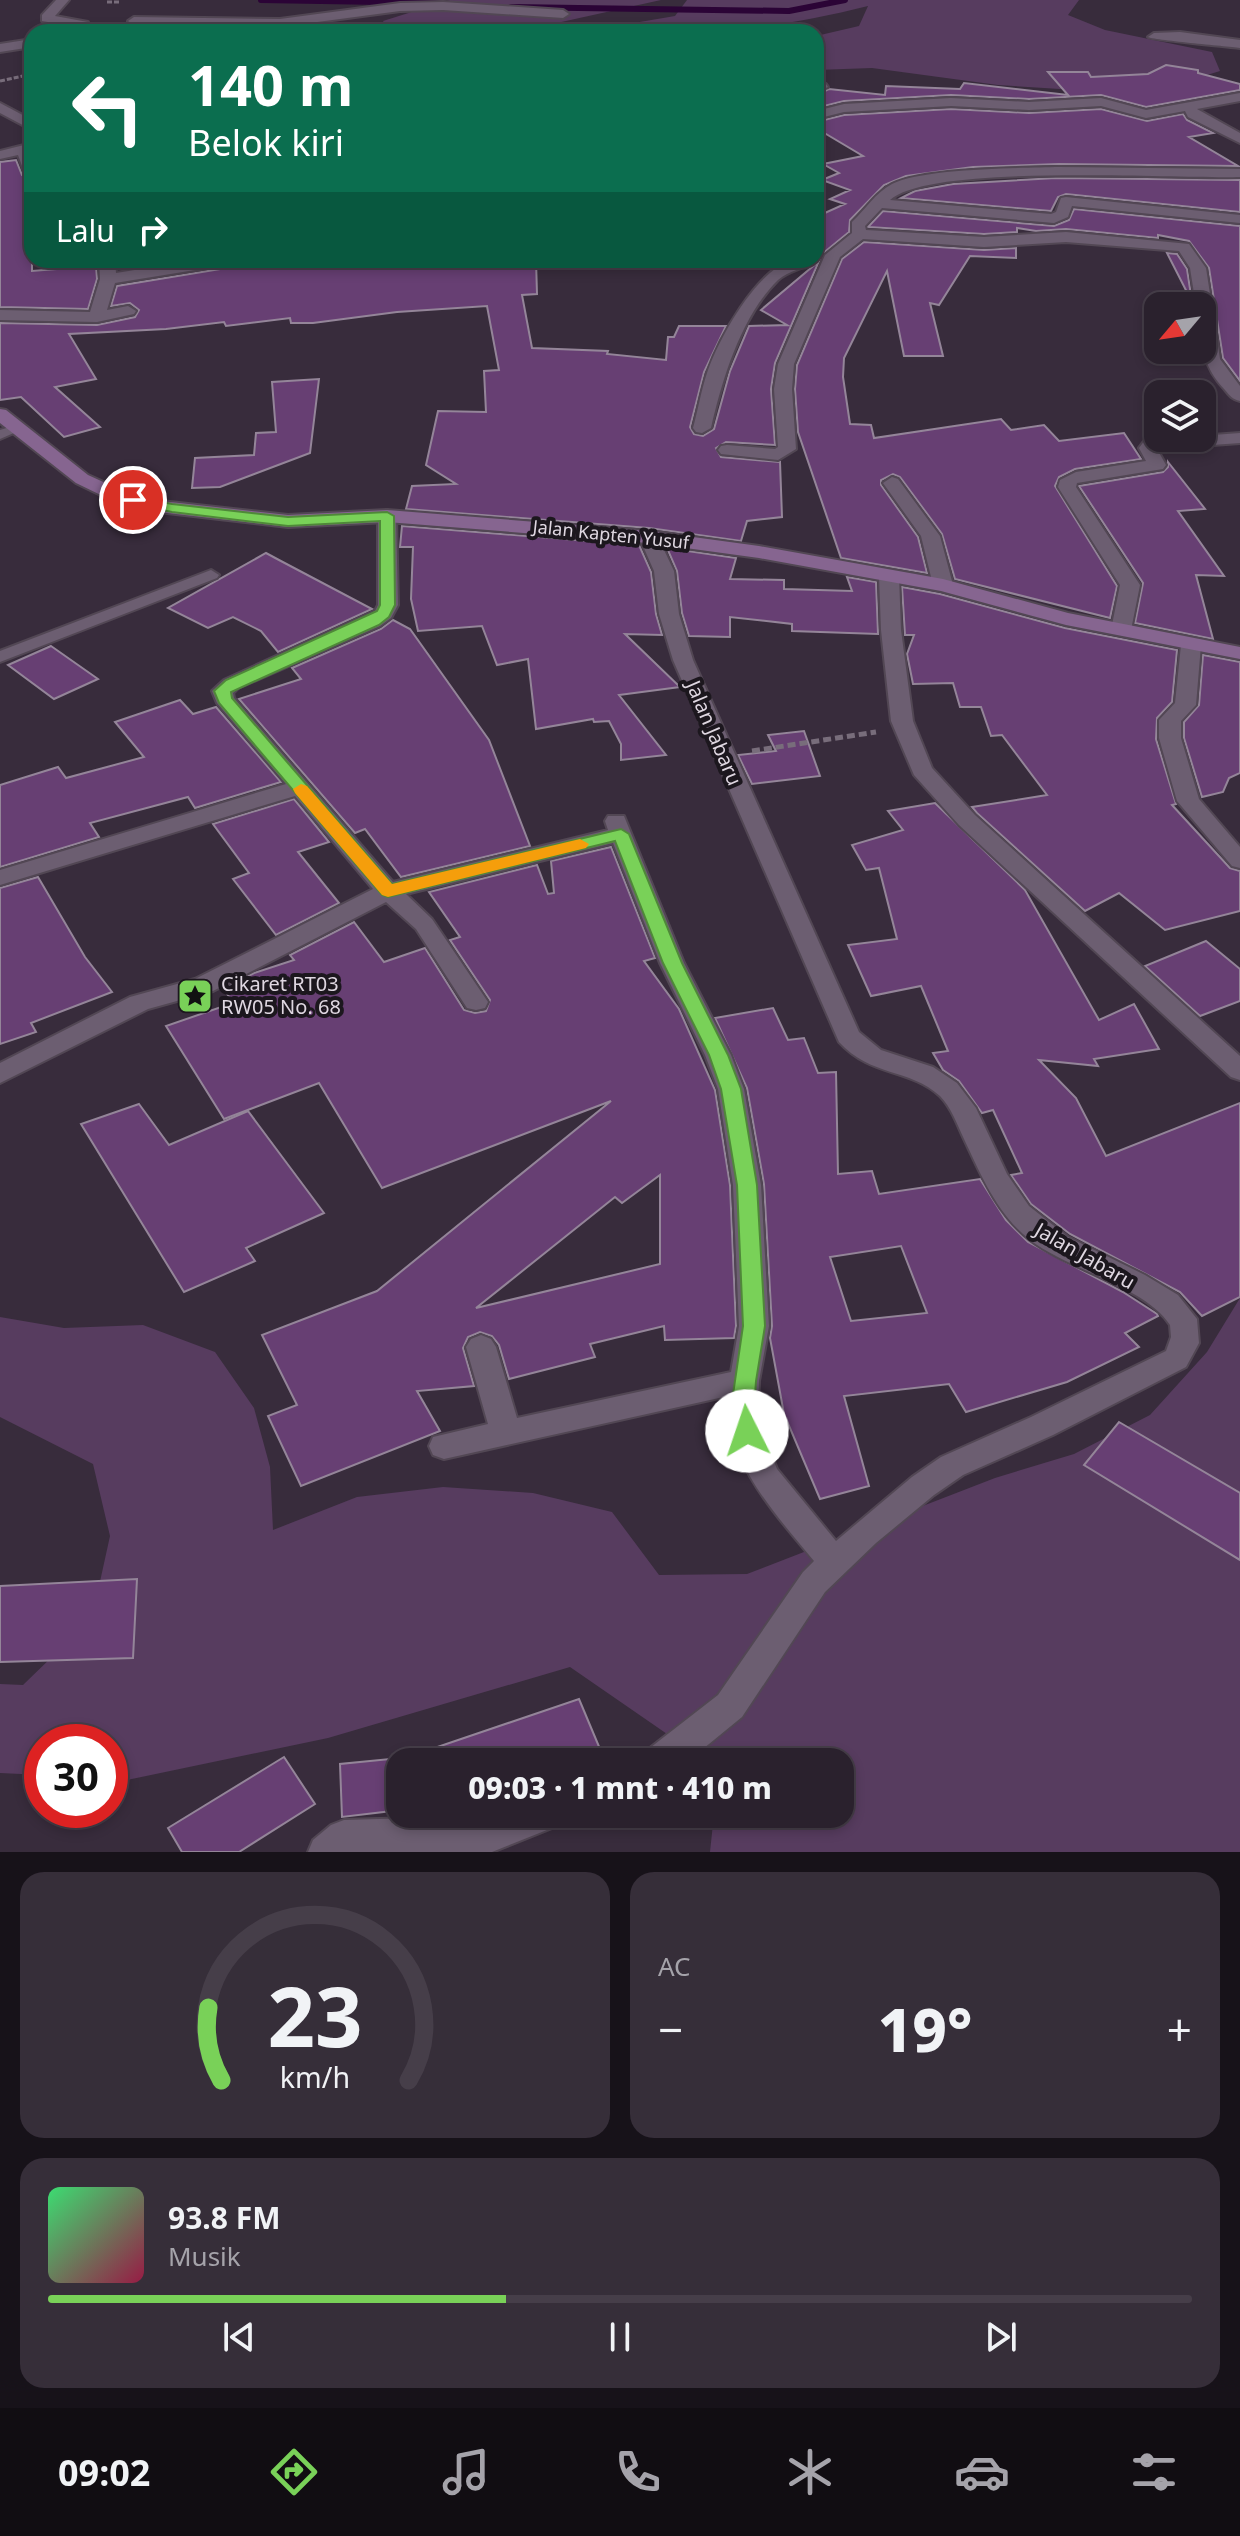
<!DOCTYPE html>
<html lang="id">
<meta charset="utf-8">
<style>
:root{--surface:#2a212d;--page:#362e39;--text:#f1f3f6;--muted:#a5a3aa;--line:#463e49;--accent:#79d158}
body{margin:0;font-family:"Noto Sans",sans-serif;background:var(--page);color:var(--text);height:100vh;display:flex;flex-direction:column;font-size:30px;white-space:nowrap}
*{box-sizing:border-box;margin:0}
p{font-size:26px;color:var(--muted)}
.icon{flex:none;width:44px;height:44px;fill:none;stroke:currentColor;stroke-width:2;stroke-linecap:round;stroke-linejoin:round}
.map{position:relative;height:1852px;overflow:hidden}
.details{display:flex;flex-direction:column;gap:20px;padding:20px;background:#171219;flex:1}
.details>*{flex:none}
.guide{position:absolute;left:24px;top:24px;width:800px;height:244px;border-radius:24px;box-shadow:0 4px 12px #0003,0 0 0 2px var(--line);background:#0b6e4f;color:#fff;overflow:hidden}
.needle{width:52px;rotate:241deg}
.buttons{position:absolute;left:1144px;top:292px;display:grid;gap:16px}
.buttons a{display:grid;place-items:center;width:72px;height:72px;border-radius:16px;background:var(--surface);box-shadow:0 4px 12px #0003,0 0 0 2px var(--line);font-size:40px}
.speed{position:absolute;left:24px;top:1724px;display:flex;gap:16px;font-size:40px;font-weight:700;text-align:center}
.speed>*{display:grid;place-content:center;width:104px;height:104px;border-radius:50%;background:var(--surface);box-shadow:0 4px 12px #0003,0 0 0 2px var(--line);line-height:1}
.speed .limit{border:12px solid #d22;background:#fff;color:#111}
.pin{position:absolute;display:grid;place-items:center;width:68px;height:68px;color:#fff;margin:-34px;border:4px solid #fff;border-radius:50%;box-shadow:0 2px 8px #0007}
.me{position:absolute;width:88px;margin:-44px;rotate:356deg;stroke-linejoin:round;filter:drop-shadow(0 0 6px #0008)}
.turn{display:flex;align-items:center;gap:28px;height:168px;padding:0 32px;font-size:36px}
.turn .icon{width:104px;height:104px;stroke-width:2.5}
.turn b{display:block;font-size:56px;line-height:68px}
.then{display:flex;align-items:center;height:76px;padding:0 32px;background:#0003;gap:16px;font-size:30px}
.big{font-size:60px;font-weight:800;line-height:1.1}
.details .tile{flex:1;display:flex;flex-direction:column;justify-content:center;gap:12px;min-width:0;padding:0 28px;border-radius:24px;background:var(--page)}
.details .dial{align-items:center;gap:0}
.dial svg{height:208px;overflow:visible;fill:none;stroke:var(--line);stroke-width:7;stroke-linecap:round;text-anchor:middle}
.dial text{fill:var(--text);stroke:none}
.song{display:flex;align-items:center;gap:24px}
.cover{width:96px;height:96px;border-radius:12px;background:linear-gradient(135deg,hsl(140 70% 55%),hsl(340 70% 35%))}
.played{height:8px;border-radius:4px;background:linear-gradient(90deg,var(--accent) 40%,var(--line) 40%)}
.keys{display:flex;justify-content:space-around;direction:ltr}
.heat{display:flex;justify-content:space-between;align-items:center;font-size:44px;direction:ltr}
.details .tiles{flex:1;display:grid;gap:20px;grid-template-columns:1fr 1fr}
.tile:last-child{grid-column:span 2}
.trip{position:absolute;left:386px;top:1748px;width:468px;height:80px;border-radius:24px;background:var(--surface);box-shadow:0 4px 12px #0003,0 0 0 2px var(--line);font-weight:800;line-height:80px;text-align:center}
.tab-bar{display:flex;height:128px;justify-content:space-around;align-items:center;background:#110d12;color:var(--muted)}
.tab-bar .icon{width:56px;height:56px}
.tab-bar .on{color:var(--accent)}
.tab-bar b{font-size:36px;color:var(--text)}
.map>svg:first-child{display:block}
.green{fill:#573c5f}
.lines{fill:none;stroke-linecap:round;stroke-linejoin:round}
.stream{stroke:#2b0436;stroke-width:6}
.building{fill:#673f73;stroke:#948599;stroke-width:2;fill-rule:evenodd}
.lane-casing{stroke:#524754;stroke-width:4}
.street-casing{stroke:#524754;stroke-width:4}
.secondary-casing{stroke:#524754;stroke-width:4}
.path-far1{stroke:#786d7b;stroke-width:3;stroke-dasharray:5 2;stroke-linecap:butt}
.path{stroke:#786d7b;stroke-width:5;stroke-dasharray:8 4;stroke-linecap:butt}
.lane{fill:#6c5e71;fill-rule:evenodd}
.street{fill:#6c5e71;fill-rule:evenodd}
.secondary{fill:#866590;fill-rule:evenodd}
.route{fill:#79d158;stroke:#4f8839;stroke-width:2}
.slow{fill:#f59e0b}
.labels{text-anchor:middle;stroke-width:8;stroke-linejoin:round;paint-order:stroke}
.far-street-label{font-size:18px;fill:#dfd7e1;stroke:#1c171e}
.street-label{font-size:20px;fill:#dfd7e1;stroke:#1c171e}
.poi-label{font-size:20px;fill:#dfd7e1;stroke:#1c171e;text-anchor:start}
</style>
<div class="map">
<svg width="1240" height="1852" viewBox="0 0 1240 1852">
<rect width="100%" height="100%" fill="#382c3c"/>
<g class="green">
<polygon points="450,0 661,0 516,32 389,32 383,21"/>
<path d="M687,0h392l-11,15 37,15 107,22 8,19 -39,12 -121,6 -62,-4 -126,-17 -56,2v-34l43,-10 9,-20c-84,21 -161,32 -246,19l53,-9z"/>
<polygon points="1240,1298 1240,1852 710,1852 714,1814 840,1814 840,1762 697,1762 683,1745 570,1667 328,1738 127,1780 110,1779 110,1742 42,1742 42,1775 0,1773 0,1684 23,1685 92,1618 110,1536 93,1464 0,1417 0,1317 64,1328 143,1325 215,1352 254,1408 270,1467 273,1530 357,1497 443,1487 533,1493 612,1512 659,1575 747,1574 995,1478 1074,1454 1150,1415 1207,1352"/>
</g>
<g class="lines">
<g class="stream">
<polyline points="261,0 442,3"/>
<polyline points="511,7 789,11 845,0"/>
</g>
</g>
<g class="building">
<polygon points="1166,65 1198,70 1198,73 1240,84 1240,90 1146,107 1101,95 1029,99 951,95 844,101 816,108 816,95 829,89 885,95 886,86 960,89 964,83 1068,95 1048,72 1088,72 1091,77 1148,74"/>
<polygon points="951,109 1029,113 1101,109 1147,121 1183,114 1187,120 1213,133 1189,137 1238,166 1059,164 973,167 906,176 884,185 850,220 849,232 822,254 775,363 771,389 775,445 726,442 716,448 721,457 780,462 782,517 747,521 741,541 649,528 406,509 412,486 456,484 426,465 438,411 486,412 484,371 499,370 487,306 397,312 313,323 291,323 290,318 226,326 224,322 166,329 69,334 96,379 55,387 100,427 64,437 21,397 0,400 0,323 97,325 135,317 139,310 130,303 111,306 117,286 226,268 237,260 536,260 537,294 522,295 532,348 608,351 607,354 666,360 668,337 674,337 679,326 726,326 704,372 690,427 694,434 703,436 714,429 730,371 749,326 787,325 761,310 818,262 816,217 845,204 830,199 850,190 822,180 839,173 823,164 863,156 816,128 816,122 844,115"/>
<polygon points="16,160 22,175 32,181 32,271 96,266 97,279 88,309 0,307 0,162"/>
<polygon points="1056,178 1240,180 1240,212 1066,194 1058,197 1051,211 901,198 915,191 953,184"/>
<polygon points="1074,209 1240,226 1240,381 1223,358 1209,268 1189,241 1158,235 1158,238 1066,229 1036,231 1017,228 1017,232 984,234 868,227 883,211 1054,226 1069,220"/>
<polygon points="864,242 984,250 1016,248 1016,258 970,256 939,305 930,303 943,356 904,356 887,271 844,358 843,377 850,424 871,425 874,438 1001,419 1011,430 1044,425 1059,441 1124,433 1141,459 1075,469 1059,477 1055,486 1117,586 1110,618 955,579 942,534 900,477 893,474 881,480 881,485 918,537 927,573 841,558 798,432 795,389 797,365 842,259"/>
<polygon points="1167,253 1177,254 1187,269 1192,302"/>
<polygon points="319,379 310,453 220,487 192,488 195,458 254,455 256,433 276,432 272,382"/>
<polygon points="1168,462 1205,509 1178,511 1224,576 1196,575 1213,639 1135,623 1143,583 1079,486 1163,472 1168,467"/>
<polygon points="402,526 639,545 651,572 656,614 662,635 625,634 680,687 619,695 666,755 621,760 621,744 609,721 594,722 593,719 536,729 528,659 497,665 482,626 418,631 411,599 413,547 400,547"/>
<polygon points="667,548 736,558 730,579 784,580 784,589 852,591 847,577 876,582 878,634 792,631 792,624 730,617 730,637 689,636 682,613 677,571"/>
<polygon points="266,553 279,560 372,609 278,652 261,631 233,617 208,628 168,608"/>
<polygon points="902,587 940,594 1065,628 1177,650 1172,702 1157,718 1156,739 1176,804 1172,805 1230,868 1240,871 1240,911 1165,930 1119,893 1085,911 977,813 972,807 1047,795 1002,735 991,736 981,707 960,707 953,683 913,684 907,654 914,635 905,635"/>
<polygon points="393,620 410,629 489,740 530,846 401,877 365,829 355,833 239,699 301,679 292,668 381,629"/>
<polygon points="51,646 98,679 54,699 8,665"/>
<polygon points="1203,655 1240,662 1240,773 1229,778 1223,792 1202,797 1184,738 1184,722 1199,705"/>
<polygon points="180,700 193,714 216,707 281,782 195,808 188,797 90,823 99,837 0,867 0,785 58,767 66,778 144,757 115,722"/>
<polygon points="804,731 820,776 752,784 738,755 776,751 768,735"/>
<polygon points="294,799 329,842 298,852 339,903 276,935 233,879 249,873 213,824"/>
<polygon points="935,803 1025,890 1099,1020 1134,1004 1159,1049 1094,1059 1098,1066 1039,1060 1076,1098 1106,1156 1240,1103 1240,1297 1202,1316 1180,1292 1070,1234 1031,1204 1011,1175 1022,1173 993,1110 982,1113 959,1081 943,1070 933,1053 948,1051 921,986 871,996 848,945 897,939 879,868 866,870 852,845 903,830 888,811"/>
<path d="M611,847l44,111 -11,3 35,48 36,81 15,95 6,141 -2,12 -69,2 -1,-14 -74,18 5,13 -86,22 -10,-34 -7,-9 -12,-4 -12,5 -5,11 11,38 -57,5 23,40 -139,55 -33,-70 29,-11 -35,-70 115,-44 234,-190 -229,87 -63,-105 -95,36 -58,-93 67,-23 -9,-14 30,-16 40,-13 -4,-5 64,-33 30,40 41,-14 39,62 11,3 11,-2 4,-11 -40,-60 10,-3 -31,-45 108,-27 11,29 6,-1 -3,-32zM660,1175v89l-184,44 139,-111 7,6z"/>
<polygon points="38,877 85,957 112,992 31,1023 36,1032 0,1044 0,888"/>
<polygon points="1206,941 1240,969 1240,1001 1200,1016 1145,966"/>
<path d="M773,1008l15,32 16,-2 14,35 18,-1 2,102 34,-3 7,23 101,-15 26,41 22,22 95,50 34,22 1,2 -33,17 14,14 -72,35 -101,30 -17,-28 -105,12 25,90 -49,13 -36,-85 -14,-76 2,-12 -8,-142 -17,-96 -32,-70zM901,1246l26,67 -76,8 -21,-64z"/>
<polygon points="139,1104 169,1145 248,1111 324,1213 246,1248 255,1261 184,1292 81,1124"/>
<polygon points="1119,1422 1240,1493 1240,1560 1084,1465"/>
<polygon points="137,1579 133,1658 0,1662 0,1586"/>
<polygon points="579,1699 600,1749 563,1762 408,1762 408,1757"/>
<polygon points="284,1757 315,1804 239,1852 182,1852 168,1828"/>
<polygon points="400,1758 400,1810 342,1817 340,1764"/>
</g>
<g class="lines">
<defs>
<g id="lane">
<polygon points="16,425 23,429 0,439 0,430"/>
<polygon points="211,570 219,575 217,578 0,662 0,651"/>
</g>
<g id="street">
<polygon points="56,0 69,0 55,16 88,22 88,32 76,32 77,27 42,21 42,15"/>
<polygon points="443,2 563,10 569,14 563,18 443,10 400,11 280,27 134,25 128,21 134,17 280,19 400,3"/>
<path d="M1180,32l60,8v8c-14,-2 -88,-8 -92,-11l6,-4z"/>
<polygon points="32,39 32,47 0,52 0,44"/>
<polygon points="816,84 826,84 828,87 816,92"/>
<polygon points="1240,93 1240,101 1197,109 1240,133 1240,143 1188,117 1185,111 1146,118 1101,106 1029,110 951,106 844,112 816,119 816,111 844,104 951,98 1029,102 1101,98 1146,110"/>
<polygon points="0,103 32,120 32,130 0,113"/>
<polygon points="32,143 32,178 25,174 18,155 0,159 0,151"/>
<path d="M1059,167l181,2v8c-66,2 -309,-14 -350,23l161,14 5,-2 5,-14 5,-1 174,18v8l-168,-17 -4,11 -14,6 -172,-15 -17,18 1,4 118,7 82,-5 123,12 17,24 14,91 20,27v15c-8,-2 -10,-5 -15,-11 -26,-28 -23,-48 -23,-84h-6l-6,-38 -11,-17 -113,-9 -82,5 -121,-8 -23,18 -46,107 -2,25 4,60 -18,11 -57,-6 -3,-4 3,-4 6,-1 48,4 3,-2 -4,-58 4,-25 47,-109 27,-22v-11c14,-13 23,-29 40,-38 31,-16 129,-16 167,-17z"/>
<polygon points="99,260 115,260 116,273 197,260 234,260 226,265 115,283 107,310 128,306 136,311 134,314 97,322 0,320 0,310 90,312 100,279"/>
<path d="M792,260h24c-11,9 -27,10 -38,20 -37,36 -56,100 -67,148l-9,5 -6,-1 -3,-4c5,-18 8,-37 14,-55 12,-35 49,-102 85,-113z"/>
<polygon points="1240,433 1240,443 1157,449 1166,465 1163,469 1077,483 1076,487 1140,585 1131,630 1128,634 1114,634 1111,630 1120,585 1058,487 1060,480 1076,472 1146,461 1139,448 1145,440"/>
<polygon points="892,477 898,479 940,536 953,585 950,589 936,589 933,585 921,536 883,483"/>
<path d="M387,510l9,6 2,89 -7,13 -11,8 -142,62 -5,5 1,5 159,184 215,-52 -3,-9 3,-5h16l60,147 47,92 13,34 17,96 8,141 -10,55 -1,27 4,23 15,38 59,72 76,-64 29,-20 90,-40 135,-66 5,-14 -1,-12c-24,-38 -103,-56 -140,-85 -33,-26 -49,-65 -66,-101 -7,-15 -13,-32 -24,-43 -31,-28 -69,-19 -101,-54l-166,-382 -14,-46 -5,-43 -15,-34 3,-4h14l18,38 5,43 14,46 166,372 22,18 52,17 24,16 19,25 31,66 22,32 39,31 77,38 33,20 19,24 2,24 -13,24 -133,68 -90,40 -29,20 -58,48 -51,49 -83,125 -55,45h-46l5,-11 72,-56 85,-123 11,-11c-39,-48 -88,-98 -86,-165l-284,63 -11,-4 -4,-9 4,-9 55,-13 -22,-77 5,-8 10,-4 10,4 5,8 21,71 214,-46 8,-46 -6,-141 -15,-96 -13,-34 -45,-92 -47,-120 -207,51 26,25 56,83 -3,6 -9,2 -9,-2 -51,-79 -30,-27 -173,89 -65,18 -148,74v-20l130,-66 65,-18 178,-90 -78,-93 -295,89v-15l286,-86 -69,-81 -5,-12 12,-11 151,-69 3,-6v-89z"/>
<polygon points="889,570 899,576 901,630 913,721 932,768 975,815 1240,1056 1240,1080 1231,1077 959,825 914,775 891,721 881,630 879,576"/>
<polygon points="1191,639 1201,645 1196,705 1181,721 1181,738 1199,799 1240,847 1240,868 1232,866 1177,801 1159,738 1159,720 1175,703 1181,645"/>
<polygon points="502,1814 563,1814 557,1826 492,1852 308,1852 313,1840 331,1825 344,1820 414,1818 461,1830"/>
</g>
<polygon id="secondary" points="0,409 6,410 88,475 123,491 152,500 288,515 387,510 649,531 759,546 943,579 1068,613 1240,647 1240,659 1066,625 941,591 759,558 649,543 387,522 288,527 150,511 109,499 76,483 0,423"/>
</defs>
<use href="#lane" class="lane-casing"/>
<use href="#street" class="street-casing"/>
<use href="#secondary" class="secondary-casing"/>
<g class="path-far1">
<polyline points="107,2 121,2"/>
<polyline points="0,81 32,74"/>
</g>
<polyline class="path" points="752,751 876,732"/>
<use href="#lane" class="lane"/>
<use href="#street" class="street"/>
<use href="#secondary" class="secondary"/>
</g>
<polygon class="route" points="133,496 172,504 288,517 387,512 394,516 395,605 389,617 379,625 231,692 232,698 392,884 621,829 629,834 682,963 728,1055 741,1089 757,1185 765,1326 756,1381 754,1408 758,1431 755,1438 747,1441 738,1438 731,1408 743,1326 737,1185 721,1089 709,1055 663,963 615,841 388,897 382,895 219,703 214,691 226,680 377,611 380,605 380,521 288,526 172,512 128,503 126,500"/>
<polygon class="slow" points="301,784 307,786 392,884 580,839 589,844 586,848 388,897 382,895 295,793 293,789"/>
<defs>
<symbol id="sight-square" viewBox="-11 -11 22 22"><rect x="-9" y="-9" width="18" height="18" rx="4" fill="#79d158" stroke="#1c171e"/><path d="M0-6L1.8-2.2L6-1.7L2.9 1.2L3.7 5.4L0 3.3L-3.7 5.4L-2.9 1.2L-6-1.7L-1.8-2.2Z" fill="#111"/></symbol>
</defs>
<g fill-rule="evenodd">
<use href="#sight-square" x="175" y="976" width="40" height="40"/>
</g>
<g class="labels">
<g class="far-street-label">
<text transform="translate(611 535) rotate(6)" y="6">Jalan Kapten Yusuf</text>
</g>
<g class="street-label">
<text transform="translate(714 733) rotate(67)" y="7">Jalan Jabaru</text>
<text transform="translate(1085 1256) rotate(30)" y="7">Jalan Jabaru</text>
</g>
<g class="poi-label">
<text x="221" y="991">Cikaret RT03<tspan x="221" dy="23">RW05 No. 68</tspan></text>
</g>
</g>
</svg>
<div class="buttons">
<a><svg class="needle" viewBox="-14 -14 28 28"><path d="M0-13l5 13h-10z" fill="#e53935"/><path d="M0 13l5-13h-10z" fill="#a5a3aa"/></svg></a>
<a><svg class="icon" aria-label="layers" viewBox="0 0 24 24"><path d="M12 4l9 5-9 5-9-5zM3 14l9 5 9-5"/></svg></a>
</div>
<div class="speed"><div class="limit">30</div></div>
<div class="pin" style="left:133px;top:500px;background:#d93025"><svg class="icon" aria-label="arrive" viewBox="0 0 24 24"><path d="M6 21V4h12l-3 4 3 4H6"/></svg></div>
<svg class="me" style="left:747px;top:1431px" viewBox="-20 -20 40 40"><circle r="19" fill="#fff"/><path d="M0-13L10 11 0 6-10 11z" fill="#79d158"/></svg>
<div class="trip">09:03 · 1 mnt · 410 m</div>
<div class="guide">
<div class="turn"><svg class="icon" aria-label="left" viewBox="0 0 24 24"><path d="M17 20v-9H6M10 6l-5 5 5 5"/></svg><div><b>140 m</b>Belok kiri</div></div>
<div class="then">Lalu<svg class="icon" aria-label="right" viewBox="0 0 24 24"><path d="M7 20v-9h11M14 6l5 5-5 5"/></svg></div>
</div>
</div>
<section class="details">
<div class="tiles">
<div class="tile dial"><svg viewBox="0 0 100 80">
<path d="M14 69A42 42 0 1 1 86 69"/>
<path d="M14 69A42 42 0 0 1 9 41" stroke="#79d158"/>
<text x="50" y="56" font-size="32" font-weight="700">23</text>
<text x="50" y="72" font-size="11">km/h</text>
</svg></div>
<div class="tile"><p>AC</p>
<div class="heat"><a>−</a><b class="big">19°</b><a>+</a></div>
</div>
<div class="tile">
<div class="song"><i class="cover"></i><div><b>93.8 FM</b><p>Musik</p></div></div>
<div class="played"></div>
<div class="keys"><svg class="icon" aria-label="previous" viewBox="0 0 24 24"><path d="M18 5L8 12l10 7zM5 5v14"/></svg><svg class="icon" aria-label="pause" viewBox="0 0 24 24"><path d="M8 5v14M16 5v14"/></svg><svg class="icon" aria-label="next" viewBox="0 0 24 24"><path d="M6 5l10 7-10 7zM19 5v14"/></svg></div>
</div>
</div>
</section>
<nav class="tab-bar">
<b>09:02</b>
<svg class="icon on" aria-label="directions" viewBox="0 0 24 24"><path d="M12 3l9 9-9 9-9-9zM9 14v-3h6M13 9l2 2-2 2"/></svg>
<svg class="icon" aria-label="music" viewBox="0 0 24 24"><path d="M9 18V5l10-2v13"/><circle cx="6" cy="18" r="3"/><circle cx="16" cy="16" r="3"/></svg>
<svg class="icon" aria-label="phone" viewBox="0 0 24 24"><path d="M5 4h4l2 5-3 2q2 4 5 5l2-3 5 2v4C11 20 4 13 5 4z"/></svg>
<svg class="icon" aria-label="climate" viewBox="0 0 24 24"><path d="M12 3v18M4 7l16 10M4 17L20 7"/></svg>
<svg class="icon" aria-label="car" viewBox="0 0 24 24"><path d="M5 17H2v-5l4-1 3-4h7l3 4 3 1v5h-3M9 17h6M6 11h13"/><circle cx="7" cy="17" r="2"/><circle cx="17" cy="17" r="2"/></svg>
<svg class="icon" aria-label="filters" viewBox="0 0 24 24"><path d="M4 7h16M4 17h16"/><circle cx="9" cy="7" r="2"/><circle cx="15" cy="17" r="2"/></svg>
</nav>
